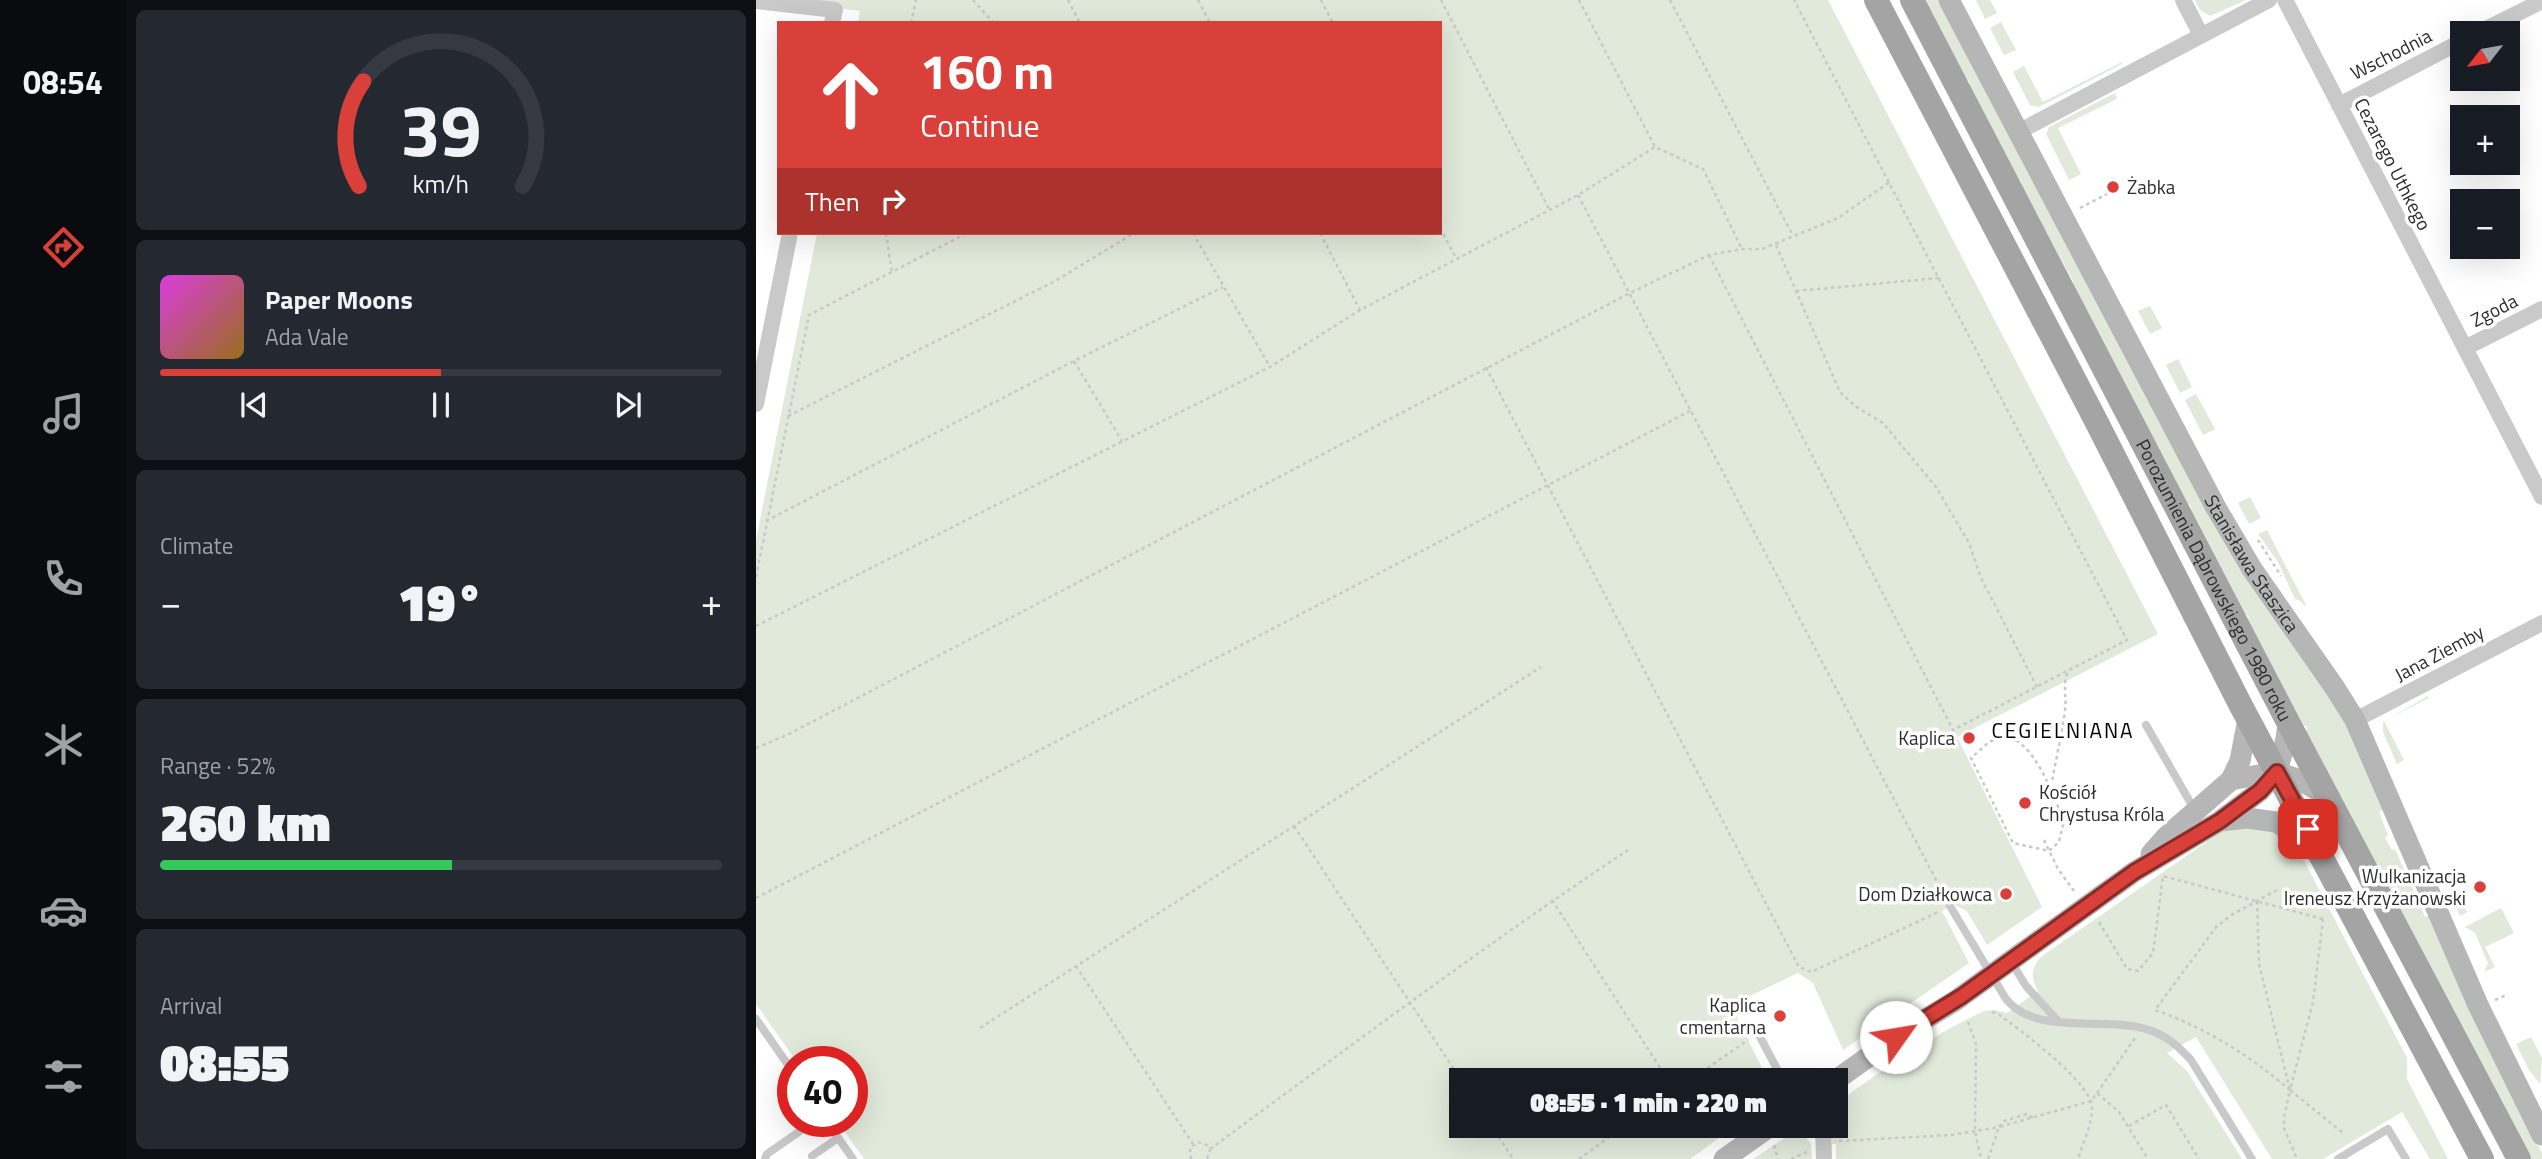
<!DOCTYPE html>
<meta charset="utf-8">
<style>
:root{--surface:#171b24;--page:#242831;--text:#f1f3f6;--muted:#9ea1a6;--line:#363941;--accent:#d84039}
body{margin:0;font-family:"Titillium Web",sans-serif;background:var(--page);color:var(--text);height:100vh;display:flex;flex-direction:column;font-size:26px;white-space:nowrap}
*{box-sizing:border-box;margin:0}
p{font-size:23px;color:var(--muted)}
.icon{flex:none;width:38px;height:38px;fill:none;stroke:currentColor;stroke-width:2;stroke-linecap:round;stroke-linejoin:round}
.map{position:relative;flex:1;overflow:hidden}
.details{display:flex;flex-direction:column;gap:10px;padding:10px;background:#0d0f14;width:630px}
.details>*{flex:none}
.hud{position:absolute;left:21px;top:21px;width:665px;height:214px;border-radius:0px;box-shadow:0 7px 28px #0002;background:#d84039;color:#fff;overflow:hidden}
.needle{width:46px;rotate:239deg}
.fabs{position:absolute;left:1694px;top:21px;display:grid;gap:14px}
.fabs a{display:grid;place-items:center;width:70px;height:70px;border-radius:0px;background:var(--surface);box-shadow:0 7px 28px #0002;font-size:35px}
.speed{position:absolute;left:21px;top:1046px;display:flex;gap:14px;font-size:35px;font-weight:700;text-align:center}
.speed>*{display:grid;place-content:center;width:91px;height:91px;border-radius:50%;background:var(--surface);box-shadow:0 7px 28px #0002;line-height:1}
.speed .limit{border:10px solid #d22;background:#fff;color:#111}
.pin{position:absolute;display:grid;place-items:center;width:60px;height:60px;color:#fff;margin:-30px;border-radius:14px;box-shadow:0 4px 10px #0006}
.me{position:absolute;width:77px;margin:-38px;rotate:58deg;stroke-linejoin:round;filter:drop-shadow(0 0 5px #0008)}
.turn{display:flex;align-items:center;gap:24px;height:147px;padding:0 28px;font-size:32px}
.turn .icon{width:91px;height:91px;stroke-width:2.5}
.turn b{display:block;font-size:49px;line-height:60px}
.then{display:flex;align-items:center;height:66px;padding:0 28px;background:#0003;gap:14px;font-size:26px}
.big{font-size:52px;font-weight:800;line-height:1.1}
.details .tile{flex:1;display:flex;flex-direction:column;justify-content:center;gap:10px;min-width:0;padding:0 24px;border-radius:10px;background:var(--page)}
.details .dial{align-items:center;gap:0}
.dial svg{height:182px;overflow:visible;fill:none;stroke:var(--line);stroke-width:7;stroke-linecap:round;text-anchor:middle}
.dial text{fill:var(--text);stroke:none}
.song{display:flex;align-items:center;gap:21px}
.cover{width:84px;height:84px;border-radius:10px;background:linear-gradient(135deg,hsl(300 70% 55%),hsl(40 70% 35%))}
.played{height:7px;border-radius:4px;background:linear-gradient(90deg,var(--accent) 50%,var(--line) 50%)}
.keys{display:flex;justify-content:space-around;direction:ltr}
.heat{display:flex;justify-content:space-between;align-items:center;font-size:38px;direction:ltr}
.charge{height:10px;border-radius:5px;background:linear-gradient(90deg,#34c759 52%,var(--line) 0)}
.trip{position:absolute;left:693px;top:1068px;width:399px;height:70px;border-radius:0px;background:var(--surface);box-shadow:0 7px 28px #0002;font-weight:800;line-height:70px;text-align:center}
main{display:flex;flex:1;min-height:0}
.menu{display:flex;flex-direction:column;width:126px;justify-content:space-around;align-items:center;background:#090b0e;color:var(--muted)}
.menu .icon{width:49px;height:49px}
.menu .current{color:var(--accent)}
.menu b{font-size:32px;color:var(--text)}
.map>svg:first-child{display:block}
.green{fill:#e0e9da}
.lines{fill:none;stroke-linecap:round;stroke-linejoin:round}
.path{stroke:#c9c9c9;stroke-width:2.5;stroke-dasharray:3.5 3.5;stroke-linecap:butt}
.lane{stroke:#c9c9c9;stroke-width:8}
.street{stroke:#c9c9c9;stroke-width:16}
.secondary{stroke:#b6b6b6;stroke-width:21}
.primary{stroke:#a4a4a4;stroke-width:24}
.route-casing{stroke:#8c2a25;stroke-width:18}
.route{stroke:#d84039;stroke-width:12}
.poi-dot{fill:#d84039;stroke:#fff;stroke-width:2.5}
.labels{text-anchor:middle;stroke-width:7;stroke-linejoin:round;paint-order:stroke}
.street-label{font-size:19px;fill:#2c2c2c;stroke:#fff}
.poi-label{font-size:19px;fill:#2c2c2c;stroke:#fff;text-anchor:end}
.neighbourhood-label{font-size:21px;letter-spacing:2px;fill:#000;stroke:#fff}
</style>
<main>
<nav class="menu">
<b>08:54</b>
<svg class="icon current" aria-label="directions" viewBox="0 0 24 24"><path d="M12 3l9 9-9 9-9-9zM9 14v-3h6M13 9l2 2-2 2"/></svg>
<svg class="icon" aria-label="music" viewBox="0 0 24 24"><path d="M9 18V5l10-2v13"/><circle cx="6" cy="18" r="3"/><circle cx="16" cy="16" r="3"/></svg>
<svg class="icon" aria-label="phone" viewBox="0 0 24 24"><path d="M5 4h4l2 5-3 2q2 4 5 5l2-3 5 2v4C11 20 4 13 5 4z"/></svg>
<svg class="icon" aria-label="climate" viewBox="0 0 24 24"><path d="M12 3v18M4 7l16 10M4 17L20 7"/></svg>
<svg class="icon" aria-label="car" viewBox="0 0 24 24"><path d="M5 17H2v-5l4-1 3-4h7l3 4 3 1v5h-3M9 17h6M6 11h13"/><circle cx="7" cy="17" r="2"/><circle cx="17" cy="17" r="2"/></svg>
<svg class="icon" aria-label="filters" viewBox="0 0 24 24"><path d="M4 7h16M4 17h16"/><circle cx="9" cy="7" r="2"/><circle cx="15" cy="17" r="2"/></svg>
</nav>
<section class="details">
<div class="tile dial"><svg viewBox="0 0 100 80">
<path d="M14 69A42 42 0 1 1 86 69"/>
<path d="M14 69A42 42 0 0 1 16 23" stroke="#d84039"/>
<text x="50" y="56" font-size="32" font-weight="700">39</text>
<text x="50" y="72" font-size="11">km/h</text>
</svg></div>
<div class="tile">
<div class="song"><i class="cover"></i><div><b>Paper Moons</b><p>Ada Vale</p></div></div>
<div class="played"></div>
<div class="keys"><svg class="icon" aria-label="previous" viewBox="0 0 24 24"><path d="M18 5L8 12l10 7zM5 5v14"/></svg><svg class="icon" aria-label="pause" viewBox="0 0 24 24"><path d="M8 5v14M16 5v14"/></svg><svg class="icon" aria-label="next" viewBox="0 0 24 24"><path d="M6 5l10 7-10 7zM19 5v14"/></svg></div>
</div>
<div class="tile"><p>Climate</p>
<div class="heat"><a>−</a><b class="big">19°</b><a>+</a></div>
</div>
<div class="tile"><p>Range · 52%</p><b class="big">260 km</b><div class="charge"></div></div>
<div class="tile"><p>Arrival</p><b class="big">08:55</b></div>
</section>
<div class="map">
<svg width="1786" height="1159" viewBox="0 0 1786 1159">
<rect width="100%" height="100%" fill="#fff"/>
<g class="green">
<polygon points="16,0 1072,0 1402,634 1201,737 1286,907 1231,945 1211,911 1197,904 1186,911 1213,963 1087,1050 1057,983 1042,973 975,1005 1012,1080 705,1080 705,1125 981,1125 934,1159 108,1159 82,1122 96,1122 96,1062 41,1062 0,1004 0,540 61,233 684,233 684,23 102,23 104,11"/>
<polygon points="1168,0 1183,0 1599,741 1628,809 1623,812 1632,835 1629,838 1636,850 1639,849 1669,917 1674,915 1753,1090 1786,1153 1786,1159 1774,1159 1550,731 1551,727 1547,725 1492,620 1493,617 1489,614 1434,508 1435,506 1431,503 1317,286 1317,281 1265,186 1265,181 1262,180 1213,85 1214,82 1210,79"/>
<polygon points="1220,0 1234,0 1241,13 1229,19"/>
<polygon points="1439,0 1490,0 1454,16 1444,10"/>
<polygon points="1245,22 1260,50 1248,55 1234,28"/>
<polygon points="1366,62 1366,64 1283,107 1274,105 1257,72 1268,66 1287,102"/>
<polygon points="1359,93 1361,99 1302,128 1325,174 1313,180 1290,134 1293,127"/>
<polygon points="1394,306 1406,328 1394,334 1382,311"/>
<polygon points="1422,359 1436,387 1424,393 1410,365"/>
<polygon points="1440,394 1459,429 1447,435 1429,400"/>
<polygon points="1494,497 1505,518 1493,524 1482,503"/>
<polygon points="1511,530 1550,605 1548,606 1545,601 1539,599 1522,562 1502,534"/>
<polygon points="1672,696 1673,698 1628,721 1648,760 1641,764 1627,732 1627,722"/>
<path d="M1509,825l34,26 108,207v21l41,80h-18l-28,-47 -79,47h-51l-76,-122 -29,16 20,18 55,88h-406v-15h-4v-19h4v-17l6,-9 65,-46 47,-27 30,-15 11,-1 12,3 31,-22c-8,-13 -7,-24 4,-35l176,-122 8,-5z"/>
<polygon points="1694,877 1711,912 1704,916 1689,880"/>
<polygon points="1745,908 1758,933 1729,947 1739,967 1728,972 1732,963 1719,933 1709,927"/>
<polygon points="1775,1037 1786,1058 1784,1084 1773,1070 1760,1044"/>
<polygon points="1038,1132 1047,1133 1055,1144 1056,1159 997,1159"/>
</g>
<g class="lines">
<g class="path">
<polyline points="217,0 238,23"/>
<polyline points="312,0 324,23"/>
<polyline points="442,0 454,23"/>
<polyline points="565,0 577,23"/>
<polyline points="685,0 793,209"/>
<polyline points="823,0 899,147 947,169 986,249"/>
<polyline points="914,0 1037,236"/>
<polyline points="155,23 160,0"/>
<polyline points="822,195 1189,897"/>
<polyline points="1324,208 1351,194"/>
<polyline points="684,228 700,258"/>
<polyline points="130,233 136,273"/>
<polyline points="437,233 514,367"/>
<polyline points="564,233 604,310"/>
<polyline points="1020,245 1084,392 1099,406 1127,423 1180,487 1213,543 1225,578 1281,687"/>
<polyline points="953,255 1197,730 1371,640 1038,0"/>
<polyline points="1040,291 1183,278"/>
<polyline points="318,361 366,441"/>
<polyline points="730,367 1043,967 1055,972 1182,912"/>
<polyline points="32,416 301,280 378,233"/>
<polyline points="10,521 318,361 467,287"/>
<polyline points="1502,540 1525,576"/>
<polyline points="0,577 53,315 211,233"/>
<polyline points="0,626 514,367 604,310 822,195 899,147"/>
<path d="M1247,736c32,3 50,60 61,85l-5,21 -10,9 -36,-8 -42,-85 18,-16z"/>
<polyline points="0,748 33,734 874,293 953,255 986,249 1006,249 1082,218 1134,182"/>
<path d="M1292,785l4,-3c4,-24 10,-48 13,-72 2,-15 -3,-25 3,-39"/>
<polyline points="538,826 705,1080"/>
<polyline points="1288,840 1302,869 1318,891"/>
<path d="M1521,890l-44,24 -16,12 -62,84c53,19 92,44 135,80"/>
<polyline points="0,898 936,410"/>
<polyline points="796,900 912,1080"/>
<polyline points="1501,901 1503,964 1534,1090 1528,1118 1528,1128 1541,1159"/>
<polyline points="1567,919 1557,1002 1534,1090 1587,1133"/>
<polyline points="1343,922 1371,969 1382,971 1397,953 1407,876 1567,919 1570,917"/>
<polyline points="320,966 437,1144"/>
<polyline points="1739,1000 1752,994"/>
<path d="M1236,1012l6,2c21,15 91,67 94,92 1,16 -9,37 -14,53"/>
<polyline points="1212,1022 1220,1044 1219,1131 1225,1159"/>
<polyline points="224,1028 785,667"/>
<polyline points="934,1080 992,1040"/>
<polyline points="1341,1093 1379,1038"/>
<polyline points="735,1125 757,1159"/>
<polyline points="1373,1126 1410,1105 1443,1159"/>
<polyline points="1083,1141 1195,1135 1243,1127 1248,1121 1271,1114 1277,1118"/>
<polyline points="1018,1145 1022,1159"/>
<path d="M454,1149c138,-101 275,-204 418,-299"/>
<polyline points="435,1159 434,1148 442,1142 451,1145 454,1149 451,1159"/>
<polyline points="823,1159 870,1125"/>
<polyline points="1035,1159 1051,1152"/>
<polyline points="1232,1159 1243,1127 1335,1101 1341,1093 1363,1112 1392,1159"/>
</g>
<g class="lane">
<polyline points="1390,725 1438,809"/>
<path d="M1194,906l56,93c32,39 102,15 146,32 16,6 27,16 39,29l61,99"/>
<polyline points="1256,963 1270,986 1302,1021"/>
<polyline points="0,1019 37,1072"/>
<polyline points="1003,1035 1027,1080"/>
<polyline points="71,1122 97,1159"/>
<polyline points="56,1156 82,1138"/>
<polyline points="9,1159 11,1154 57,1122"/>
<polyline points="1582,1159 1632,1129 1650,1159"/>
</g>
<g class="street">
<polyline points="1427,0 1445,35"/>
<polyline points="1529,0 1786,497"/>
<polyline points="0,1 79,10 76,23"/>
<polyline points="1722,33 1786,1"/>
<polyline points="1583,105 1706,41"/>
<polyline points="1262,132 1513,0"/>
<polyline points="1709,348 1786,309"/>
<polyline points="0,404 34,233"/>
<polyline points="1599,720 1786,623"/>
<polyline points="1067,1125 1068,1159"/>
</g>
<g class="secondary">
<path id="s1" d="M1193,0l266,506 37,63 83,119 20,32 123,285 64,130"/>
<path d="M1475,780c52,-10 54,-10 99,18"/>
<polyline points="1464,821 1491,818 1520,822 1562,848"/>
<polyline points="1395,854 1410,837 1475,780 1484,761 1492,719"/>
<polyline points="1080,1080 1140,1037 1199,1001 1378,872 1464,821 1504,791 1521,772 1530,739 1532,722"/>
<polyline points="968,1159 1016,1125"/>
</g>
<g class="primary">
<polyline points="1120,0 1338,417 1483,702 1726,1159"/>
<path id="s2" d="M1156,0l376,722 231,437"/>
</g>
</g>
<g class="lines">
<defs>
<polyline id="route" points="1140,1037 1206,996 1378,872 1464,821 1504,791 1521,772 1552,829"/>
</defs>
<use href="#route" class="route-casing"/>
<use href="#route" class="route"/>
</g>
<g class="poi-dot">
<circle cx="1357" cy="187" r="7"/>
<circle cx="1213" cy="738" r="7"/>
<circle cx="1269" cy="803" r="7"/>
<circle cx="1724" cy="887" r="7"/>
<circle cx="1250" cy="894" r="7"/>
<circle cx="1024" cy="1016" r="7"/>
</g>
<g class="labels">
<g class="street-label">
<text transform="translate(1635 54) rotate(-27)" y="7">Wschodnia</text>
<text transform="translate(1637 164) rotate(63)" y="7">Cezarego Uthkego</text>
<text transform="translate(1738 310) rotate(-27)" y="7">Zgoda</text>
<text dy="7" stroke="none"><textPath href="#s1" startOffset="640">Stanisława Staszica</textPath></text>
<text dy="7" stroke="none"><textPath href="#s2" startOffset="654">Porozumienia Dąbrowskiego 1980 roku</textPath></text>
<text transform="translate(1683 653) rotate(-28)" y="7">Jana Ziemby</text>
</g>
<g class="poi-label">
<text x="1371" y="194" text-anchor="start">Żabka</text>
<text x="1199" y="745">Kaplica</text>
<text x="1283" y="799" text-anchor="start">Kościół<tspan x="1283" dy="22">Chrystusa Króla</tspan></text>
<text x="1710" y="883">Wulkanizacja<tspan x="1710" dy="22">Ireneusz Krzyżanowski</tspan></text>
<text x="1236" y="901">Dom Działkowca</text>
<text x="1010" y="1012">Kaplica<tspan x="1010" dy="22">cmentarna</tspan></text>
</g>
<g class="neighbourhood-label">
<text x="1307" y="738">CEGIELNIANA</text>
</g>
</g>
</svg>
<div class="fabs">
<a><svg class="needle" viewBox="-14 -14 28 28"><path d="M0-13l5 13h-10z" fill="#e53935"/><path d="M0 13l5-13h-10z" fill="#9ea1a6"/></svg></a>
<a>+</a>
<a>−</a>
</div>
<div class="speed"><div class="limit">40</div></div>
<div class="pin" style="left:1552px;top:829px;background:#d93025"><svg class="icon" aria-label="arrive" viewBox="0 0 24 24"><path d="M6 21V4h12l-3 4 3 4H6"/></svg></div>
<svg class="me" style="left:1140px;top:1037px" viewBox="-20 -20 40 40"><circle r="19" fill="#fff"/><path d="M0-13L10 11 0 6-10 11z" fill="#d84039"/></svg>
<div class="trip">08:55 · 1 min · 220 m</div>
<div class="hud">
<div class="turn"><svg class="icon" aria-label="ahead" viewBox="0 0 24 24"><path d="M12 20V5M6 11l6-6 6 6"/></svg><div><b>160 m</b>Continue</div></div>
<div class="then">Then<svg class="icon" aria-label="right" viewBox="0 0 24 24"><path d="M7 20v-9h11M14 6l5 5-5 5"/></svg></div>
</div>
</div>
</main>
